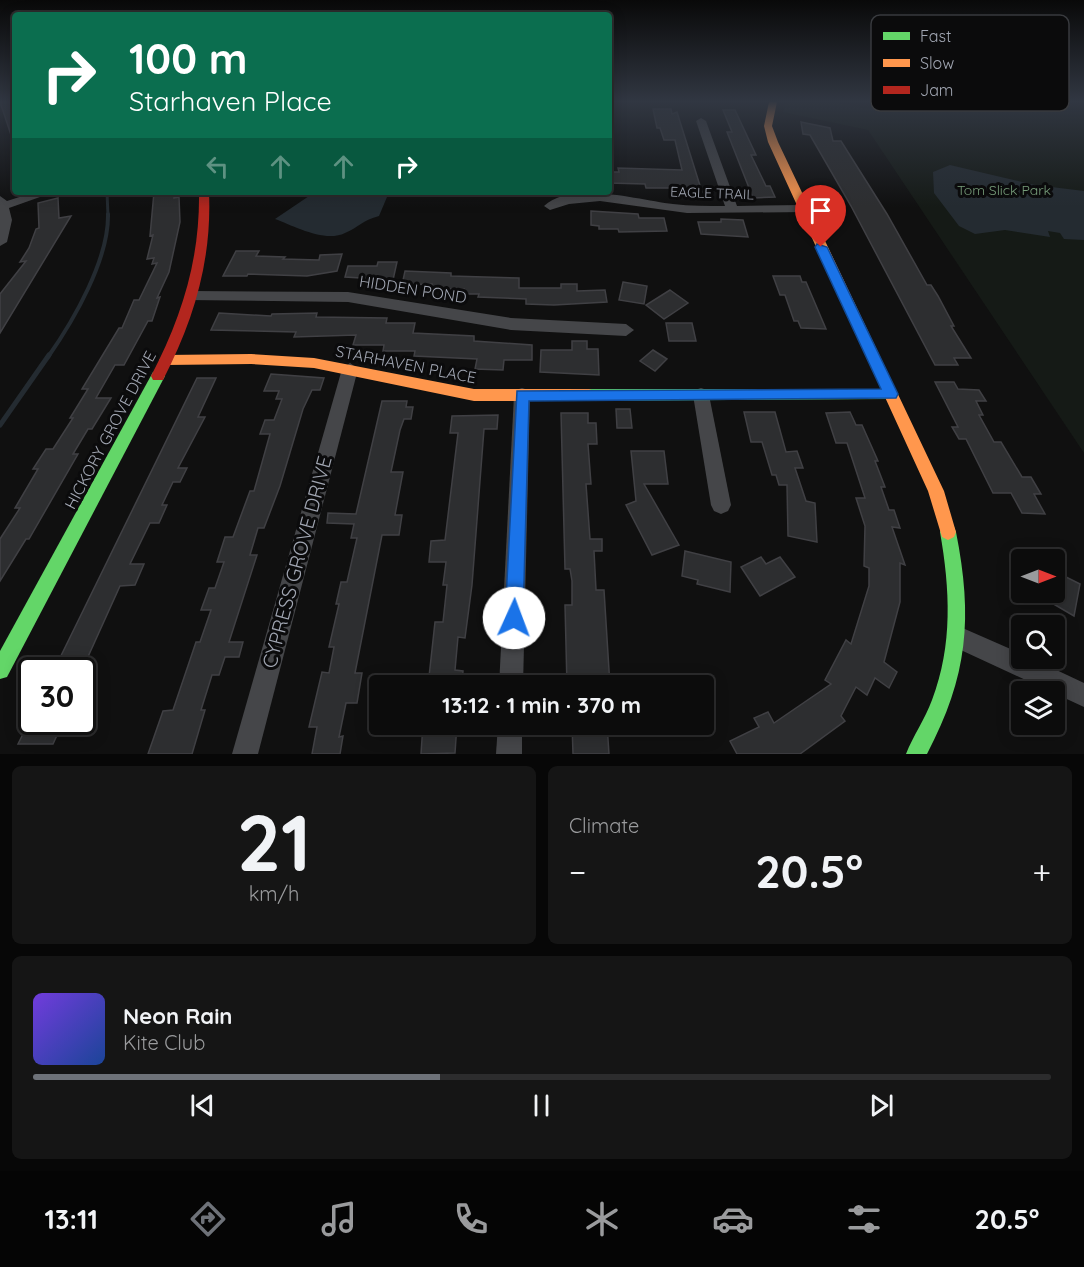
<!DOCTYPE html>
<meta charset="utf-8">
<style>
:root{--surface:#0c0c0c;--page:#151515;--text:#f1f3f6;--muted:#9a9b9d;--line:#2c2c2d;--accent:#6e7279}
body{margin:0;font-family:Quicksand,sans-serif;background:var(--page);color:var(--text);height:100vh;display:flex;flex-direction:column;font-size:22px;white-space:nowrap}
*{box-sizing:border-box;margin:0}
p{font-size:20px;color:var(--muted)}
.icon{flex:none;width:33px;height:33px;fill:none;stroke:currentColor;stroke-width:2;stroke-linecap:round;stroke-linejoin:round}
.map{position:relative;height:754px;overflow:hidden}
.details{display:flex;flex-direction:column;gap:12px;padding:12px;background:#070707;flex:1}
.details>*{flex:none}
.guide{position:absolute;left:12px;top:12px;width:600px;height:183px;border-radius:6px;box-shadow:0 3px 15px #0003,0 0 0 2px var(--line);background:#0b6e4f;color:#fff;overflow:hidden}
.needle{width:39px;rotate:90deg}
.controls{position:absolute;left:1011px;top:549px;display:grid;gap:12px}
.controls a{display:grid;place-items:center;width:54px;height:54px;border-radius:6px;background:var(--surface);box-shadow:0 3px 15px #0003,0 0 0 2px var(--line);font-size:30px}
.speed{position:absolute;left:18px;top:657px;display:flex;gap:12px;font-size:30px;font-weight:700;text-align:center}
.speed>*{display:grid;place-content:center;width:78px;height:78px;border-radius:50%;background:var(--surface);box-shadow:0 3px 15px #0003,0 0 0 2px var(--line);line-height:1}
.speed .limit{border:3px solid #111;border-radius:9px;background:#fff;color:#111}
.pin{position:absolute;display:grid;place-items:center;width:51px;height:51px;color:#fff;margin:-62px -26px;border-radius:50% 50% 50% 0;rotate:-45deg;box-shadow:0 0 6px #0007}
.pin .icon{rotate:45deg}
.me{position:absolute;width:66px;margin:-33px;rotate:2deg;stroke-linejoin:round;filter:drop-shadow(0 0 4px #0008)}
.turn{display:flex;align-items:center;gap:21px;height:126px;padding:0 18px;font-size:27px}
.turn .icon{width:78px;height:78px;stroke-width:2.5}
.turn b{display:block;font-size:42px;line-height:51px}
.lanes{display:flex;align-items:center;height:57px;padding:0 18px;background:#0003;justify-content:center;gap:30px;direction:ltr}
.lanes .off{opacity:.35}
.big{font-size:45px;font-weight:700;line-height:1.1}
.details .card{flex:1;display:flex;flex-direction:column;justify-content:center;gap:9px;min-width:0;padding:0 21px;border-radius:9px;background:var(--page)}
.details .dial{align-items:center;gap:0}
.dial b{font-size:78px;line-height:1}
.song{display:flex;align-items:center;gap:18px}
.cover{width:72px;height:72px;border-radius:9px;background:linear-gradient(135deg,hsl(260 70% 55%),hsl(220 70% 35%))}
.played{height:6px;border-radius:3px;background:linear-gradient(90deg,var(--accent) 40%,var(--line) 40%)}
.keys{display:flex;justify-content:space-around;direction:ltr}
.heat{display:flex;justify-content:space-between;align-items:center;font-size:33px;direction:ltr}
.details .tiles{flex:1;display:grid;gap:12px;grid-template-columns:1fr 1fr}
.card:last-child{grid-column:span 2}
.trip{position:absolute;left:369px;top:675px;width:345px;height:60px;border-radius:6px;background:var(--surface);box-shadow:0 3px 15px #0003,0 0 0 2px var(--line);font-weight:700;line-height:60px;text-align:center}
.tabs{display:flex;height:96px;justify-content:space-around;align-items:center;background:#050505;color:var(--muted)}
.tabs .icon{width:42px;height:42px}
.tabs .active{color:var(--accent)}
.tabs b{font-size:27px;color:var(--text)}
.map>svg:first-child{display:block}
.green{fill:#151a16}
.water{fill:#242b31}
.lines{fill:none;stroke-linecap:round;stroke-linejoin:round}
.stream-far2{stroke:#242b31;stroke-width:3}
.stream-far1{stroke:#242b31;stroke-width:4}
.stream{stroke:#242b31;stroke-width:5}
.building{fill:#2d2e30;stroke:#404044;stroke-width:1.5}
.street{fill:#454649;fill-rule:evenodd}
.fast{fill:#63d668;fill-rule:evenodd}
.slow{fill:#ff974d;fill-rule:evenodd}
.jam{fill:#b3261e;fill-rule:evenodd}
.route{fill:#1a73e8;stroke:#114b97;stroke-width:1.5}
.labels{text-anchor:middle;stroke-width:6;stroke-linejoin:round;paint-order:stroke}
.far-park-label{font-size:14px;fill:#779d7a;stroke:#0b0b0c}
.far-street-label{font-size:14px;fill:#a1a6b2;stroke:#0b0b0c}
.street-label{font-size:16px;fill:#a1a6b2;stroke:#0b0b0c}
.near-street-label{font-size:20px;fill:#a1a6b2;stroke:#0b0b0c}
.key{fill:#0b0b0c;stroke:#383a3e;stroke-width:1.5}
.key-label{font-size:16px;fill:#a1a6b2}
</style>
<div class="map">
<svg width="1084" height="754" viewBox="0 0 1084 754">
<rect width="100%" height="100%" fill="#101010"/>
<polygon class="green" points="787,102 833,102 864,108 1084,110 1084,453 868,130 783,112"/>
<g class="water">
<polygon points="950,165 1035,185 1084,191 1084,240 1064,239 1060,233 1048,231 1050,237 1005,230 975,234 959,226 934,193 933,172"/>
<path d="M315,192h104l-32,5 -8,19c-16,4 -20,11 -34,17 -20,10 -51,-7 -70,-14z"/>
</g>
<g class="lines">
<polyline class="stream-far2" points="107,192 108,216"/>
<path class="stream-far1" d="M48,357c26,-37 61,-98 60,-143"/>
<polyline class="stream" points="0,425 49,355"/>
</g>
<g class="building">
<polygon points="0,102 15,102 15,141 13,141"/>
<polygon points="653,109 671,109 672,114 677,112 702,192 685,192 684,188 646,188 645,184 609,183 609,172 619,172 618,168 682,170 675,140 664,140 660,128 657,128"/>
<polygon points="723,110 735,110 756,155 751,155 766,186 770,186 775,197 753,198 727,132 732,132"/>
<polygon points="801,122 830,128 833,141 841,141 887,214 927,285 931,285 938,296 954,326 951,326 971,358 954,358 958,365 935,365 851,206 810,135 803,134"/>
<polygon points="154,192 174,192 174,198 179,197 180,222 169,272 157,298 160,297 152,321 148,321 124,365 115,365 96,398 111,398 92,429 88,429 73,454 78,454 29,539 26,539 0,581 0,539 20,508 15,508 38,469 33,469 46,449 53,449 73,418 70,418 88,389 82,389 119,328 122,328 134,300 139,300 157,263 152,264 154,258 147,259 153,235 150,236"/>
<polygon points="58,198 59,218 71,216 0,333 0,294 26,261 20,262 29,248 36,229 39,228 38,203"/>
<polygon points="591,211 638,214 639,218 664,218 667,231 619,232 618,229 599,229 599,226 591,225"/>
<polygon points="721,219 743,220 748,237 701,234 698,222 721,222"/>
<polygon points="236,251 259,251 256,256 285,257 283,259 319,260 320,255 342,254 337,271 307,276 248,274 247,276 223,276"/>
<polygon points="378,262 397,262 393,280 345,277 348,266 377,266"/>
<polygon points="405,271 451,273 451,276 519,278 519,288 561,288 561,284 577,284 577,291 605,290 607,302 554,305 526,304 526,299 478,297 479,294 463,294 464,289 432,289 432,284 402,285"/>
<polygon points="773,276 800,276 802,282 806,282 826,329 801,328 798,321 794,321 785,295 780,295"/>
<polygon points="623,282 647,286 644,304 619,300"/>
<polygon points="670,290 688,303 664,319 646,305"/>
<polygon points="219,313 271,316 272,314 317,313 316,317 387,318 386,323 415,323 413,333 474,336 474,341 532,345 532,360 504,360 503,370 475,369 477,359 414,356 415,351 383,351 384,345 353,345 356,335 294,337 296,332 211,330"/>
<polygon points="666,323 692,323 696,341 669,341"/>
<polygon points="572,341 587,341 587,349 598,349 599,375 540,372 541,350 572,350"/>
<polygon points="653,350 667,359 655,371 640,361"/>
<polygon points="271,374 324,378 320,390 312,390 303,409 280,486 264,528 258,528 250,555 257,555 229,642 243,642 239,657 225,657 219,675 212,675 201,710 205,710 192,754 148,754 163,711 173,710 196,642 200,642 211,610 201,610 209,588 215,588 224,562 217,562 225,537 233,537 250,491 254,491 270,434 260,434 265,420 274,420 282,399 276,399 279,391 264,391"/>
<polygon points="197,378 216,378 198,417 205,417 178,468 187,468 180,482 173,482 162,505 167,505 159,523 150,523 130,564 144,564 135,585 120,586 82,670 54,670"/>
<polygon points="935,382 954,382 958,389 979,390 986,401 976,401 983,415 979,415 994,442 1001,442 1022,477 1031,477 1041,494 1034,494 1045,514 1022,513 1011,493 993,493 966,439 959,439 952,427 958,427"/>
<polygon points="382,401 407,401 406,407 413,407 411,419 404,419 400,430 391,472 403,472 395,515 402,515 399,535 382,535 355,673 362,673 357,703 346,703 339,737 343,736 340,754 312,754 317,727 309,727 322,672 329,673 334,647 329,647 339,604 336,604 341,582 347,582 357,538 351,538 354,524 327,523 328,513 356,514"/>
<polygon points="616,409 630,409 632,428 617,428"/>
<polygon points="744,412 775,412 786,452 797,451 803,468 795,468 806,501 815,503 817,542 788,536 787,485 779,485 776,475 772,475 762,442 751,442"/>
<polygon points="850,412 856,425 862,425 878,461 875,461 885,487 881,487 889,510 894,510 900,528 892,527 905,565 900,563 900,602 884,662 897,672 889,688 875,678 867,695 856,687 841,716 845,721 800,754 737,754 730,741 759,727 754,718 768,712 774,723 831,684 825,680 846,640 851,644 869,586 869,568 864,566 865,526 856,498 865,498 847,443 836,443 826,413"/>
<polygon points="561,413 588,413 588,423 596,423 597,444 588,444 591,484 586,484 590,539 602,539 602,551 594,551 596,590 604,590 610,686 567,686 565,605 572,605 572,581 570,569 565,569"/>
<polygon points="498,415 497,429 484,429 472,585 465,638 458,637 455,670 463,671 462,686 428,686 435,622 443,622 447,585 443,585 446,562 429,562 431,541 445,540 458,433 450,433 452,416"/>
<polygon points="631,451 664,451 668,484 644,484 679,545 652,555 626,505 636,501"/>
<polygon points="685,551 731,562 730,592 697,584 698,580 682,576"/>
<polygon points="761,557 766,564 780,557 795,577 760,596 741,567"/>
<polygon points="1054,571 1080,584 1074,616 1033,592 1054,592"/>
<polygon points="29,722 63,722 53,744 18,744"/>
<polygon points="423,724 457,724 455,753 421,754"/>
<polygon points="572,724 607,724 609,754 573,754"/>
</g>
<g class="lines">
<g class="street">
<polygon points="954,102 964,102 970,109 961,111"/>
<path d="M701,118l5,3 31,85 66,-1 4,1v6l-120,1 -87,-12 -31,3 -19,6 -6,-4c26,-26 96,-6 129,-2 17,2 34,2 52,2l-29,-85z"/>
<polygon points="35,192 54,192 9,208 12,220 7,242 0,246 0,196 7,201"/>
<polygon points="192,291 348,292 511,318 626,324 634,330 626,336 511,330 348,302 187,300 185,296 187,292"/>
<polygon points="350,363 358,369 258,754 232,754 342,369"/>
<polygon points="522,388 528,390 530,395 523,686 499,686 514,395 516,390"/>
<polygon points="701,388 707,390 709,395 731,505 728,511 721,514 714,511 711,505 693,395 695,390"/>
<polygon points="958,626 1022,654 1022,658 1031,658 1084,683 1084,707 950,645 947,637 950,629"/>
<polygon points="498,724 522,724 522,754 496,754"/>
</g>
<g class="fast">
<polygon points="158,371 163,372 165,376 7,677 0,679 0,651 153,372"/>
<polygon points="589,389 891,389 896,390 898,394 896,398 891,399 589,401 584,399 582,395 584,391"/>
<path d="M948,524l6,3 2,5c17,86 12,144 -29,222h-21c7,-18 19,-35 26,-54 21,-55 18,-111 8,-168l2,-5z"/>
</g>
<g class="slow">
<polygon points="769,102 777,102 772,126 778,142 944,491 956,532 954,537 948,540 942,537 928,491 768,142 764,126"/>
<polygon points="251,354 314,358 474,389 589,389 594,391 596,395 594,399 589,401 474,401 314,368 251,364 166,365 159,360 166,355"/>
</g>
<path class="jam" d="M199,192h10c3,68 -15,128 -46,188h-10l-2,-4c31,-59 49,-117 48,-184z"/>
</g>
<linearGradient id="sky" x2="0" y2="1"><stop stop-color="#090909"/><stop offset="0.49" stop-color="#313742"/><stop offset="1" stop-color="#313742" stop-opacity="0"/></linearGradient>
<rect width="1084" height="207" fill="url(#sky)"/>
<polygon class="route" points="817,244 827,247 898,394 896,398 529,401 523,618 520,625 514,628 507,625 505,618 517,391 881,389 815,247"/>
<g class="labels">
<g class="far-park-label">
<text x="1004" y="195">Tom Slick Park</text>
</g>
<g class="far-street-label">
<text transform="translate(712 193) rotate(2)" y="5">EAGLE TRAIL</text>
</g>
<g class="street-label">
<text transform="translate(413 289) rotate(9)" y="6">HIDDEN POND</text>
<text transform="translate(406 364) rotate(11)" y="6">STARHAVEN PLACE</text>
<text transform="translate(110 430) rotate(-62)" y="6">HICKORY GROVE DRIVE</text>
</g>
<g class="near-street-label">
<text transform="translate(297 562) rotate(-75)" y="7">CYPRESS GROVE DRIVE</text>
</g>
</g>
<rect x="871" y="15" width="198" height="96" rx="9" class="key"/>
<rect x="883" y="32" width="27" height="8" fill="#63d668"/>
<rect x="883" y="59" width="27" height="8" fill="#ff974d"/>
<rect x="883" y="86" width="27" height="8" fill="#b3261e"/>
<g class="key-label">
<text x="920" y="42">Fast</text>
<text x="920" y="69">Slow</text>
<text x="920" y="96">Jam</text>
</g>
</svg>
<div class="controls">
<a><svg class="needle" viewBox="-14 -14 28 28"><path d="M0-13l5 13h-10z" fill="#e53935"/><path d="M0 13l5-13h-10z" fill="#9a9b9d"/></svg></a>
<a><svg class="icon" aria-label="search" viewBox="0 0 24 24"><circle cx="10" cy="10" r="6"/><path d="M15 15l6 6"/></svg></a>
<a><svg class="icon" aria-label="layers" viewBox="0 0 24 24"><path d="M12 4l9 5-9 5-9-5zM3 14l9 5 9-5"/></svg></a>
</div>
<div class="speed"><div class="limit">30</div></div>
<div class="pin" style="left:821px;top:247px;background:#d93025"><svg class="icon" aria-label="arrive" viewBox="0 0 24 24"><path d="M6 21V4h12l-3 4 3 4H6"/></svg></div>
<svg class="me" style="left:514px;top:618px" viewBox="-20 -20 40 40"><circle r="19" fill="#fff"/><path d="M0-13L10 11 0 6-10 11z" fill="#1a73e8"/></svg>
<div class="trip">13:12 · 1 min · 370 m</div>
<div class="guide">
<div class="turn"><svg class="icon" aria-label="right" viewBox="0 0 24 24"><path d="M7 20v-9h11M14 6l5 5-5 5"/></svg><div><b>100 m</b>Starhaven Place</div></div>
<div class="lanes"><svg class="icon off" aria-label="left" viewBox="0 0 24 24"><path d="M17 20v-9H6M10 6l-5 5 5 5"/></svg><svg class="icon off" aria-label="ahead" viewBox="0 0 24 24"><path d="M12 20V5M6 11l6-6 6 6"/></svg><svg class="icon off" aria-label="ahead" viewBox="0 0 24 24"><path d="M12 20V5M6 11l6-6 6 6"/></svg><svg class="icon" aria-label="right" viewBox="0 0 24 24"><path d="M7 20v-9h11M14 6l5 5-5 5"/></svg></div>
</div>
</div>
<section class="details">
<div class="tiles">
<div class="card dial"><b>21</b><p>km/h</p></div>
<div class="card"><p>Climate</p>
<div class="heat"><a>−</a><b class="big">20.5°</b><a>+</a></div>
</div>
<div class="card">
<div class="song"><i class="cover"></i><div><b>Neon Rain</b><p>Kite Club</p></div></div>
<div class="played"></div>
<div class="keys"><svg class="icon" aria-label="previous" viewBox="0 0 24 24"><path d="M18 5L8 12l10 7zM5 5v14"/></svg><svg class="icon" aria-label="pause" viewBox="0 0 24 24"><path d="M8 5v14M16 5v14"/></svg><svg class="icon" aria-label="next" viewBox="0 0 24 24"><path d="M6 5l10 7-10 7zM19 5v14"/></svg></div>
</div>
</div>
</section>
<nav class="tabs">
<b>13:11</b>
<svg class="icon active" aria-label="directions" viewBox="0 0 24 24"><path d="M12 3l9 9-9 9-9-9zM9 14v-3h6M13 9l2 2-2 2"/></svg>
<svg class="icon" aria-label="music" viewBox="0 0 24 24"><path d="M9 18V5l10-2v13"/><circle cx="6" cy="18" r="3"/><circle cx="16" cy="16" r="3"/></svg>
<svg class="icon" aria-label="phone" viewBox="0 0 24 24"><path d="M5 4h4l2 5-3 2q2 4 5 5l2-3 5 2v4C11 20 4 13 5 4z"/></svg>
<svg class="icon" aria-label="climate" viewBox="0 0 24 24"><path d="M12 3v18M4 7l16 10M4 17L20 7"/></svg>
<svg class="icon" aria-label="car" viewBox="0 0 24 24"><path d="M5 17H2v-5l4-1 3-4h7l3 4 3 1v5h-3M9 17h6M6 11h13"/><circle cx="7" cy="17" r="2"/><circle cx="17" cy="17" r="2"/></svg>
<svg class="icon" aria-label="filters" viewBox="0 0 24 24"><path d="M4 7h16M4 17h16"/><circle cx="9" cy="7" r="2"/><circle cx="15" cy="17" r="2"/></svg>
<b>20.5°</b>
</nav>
